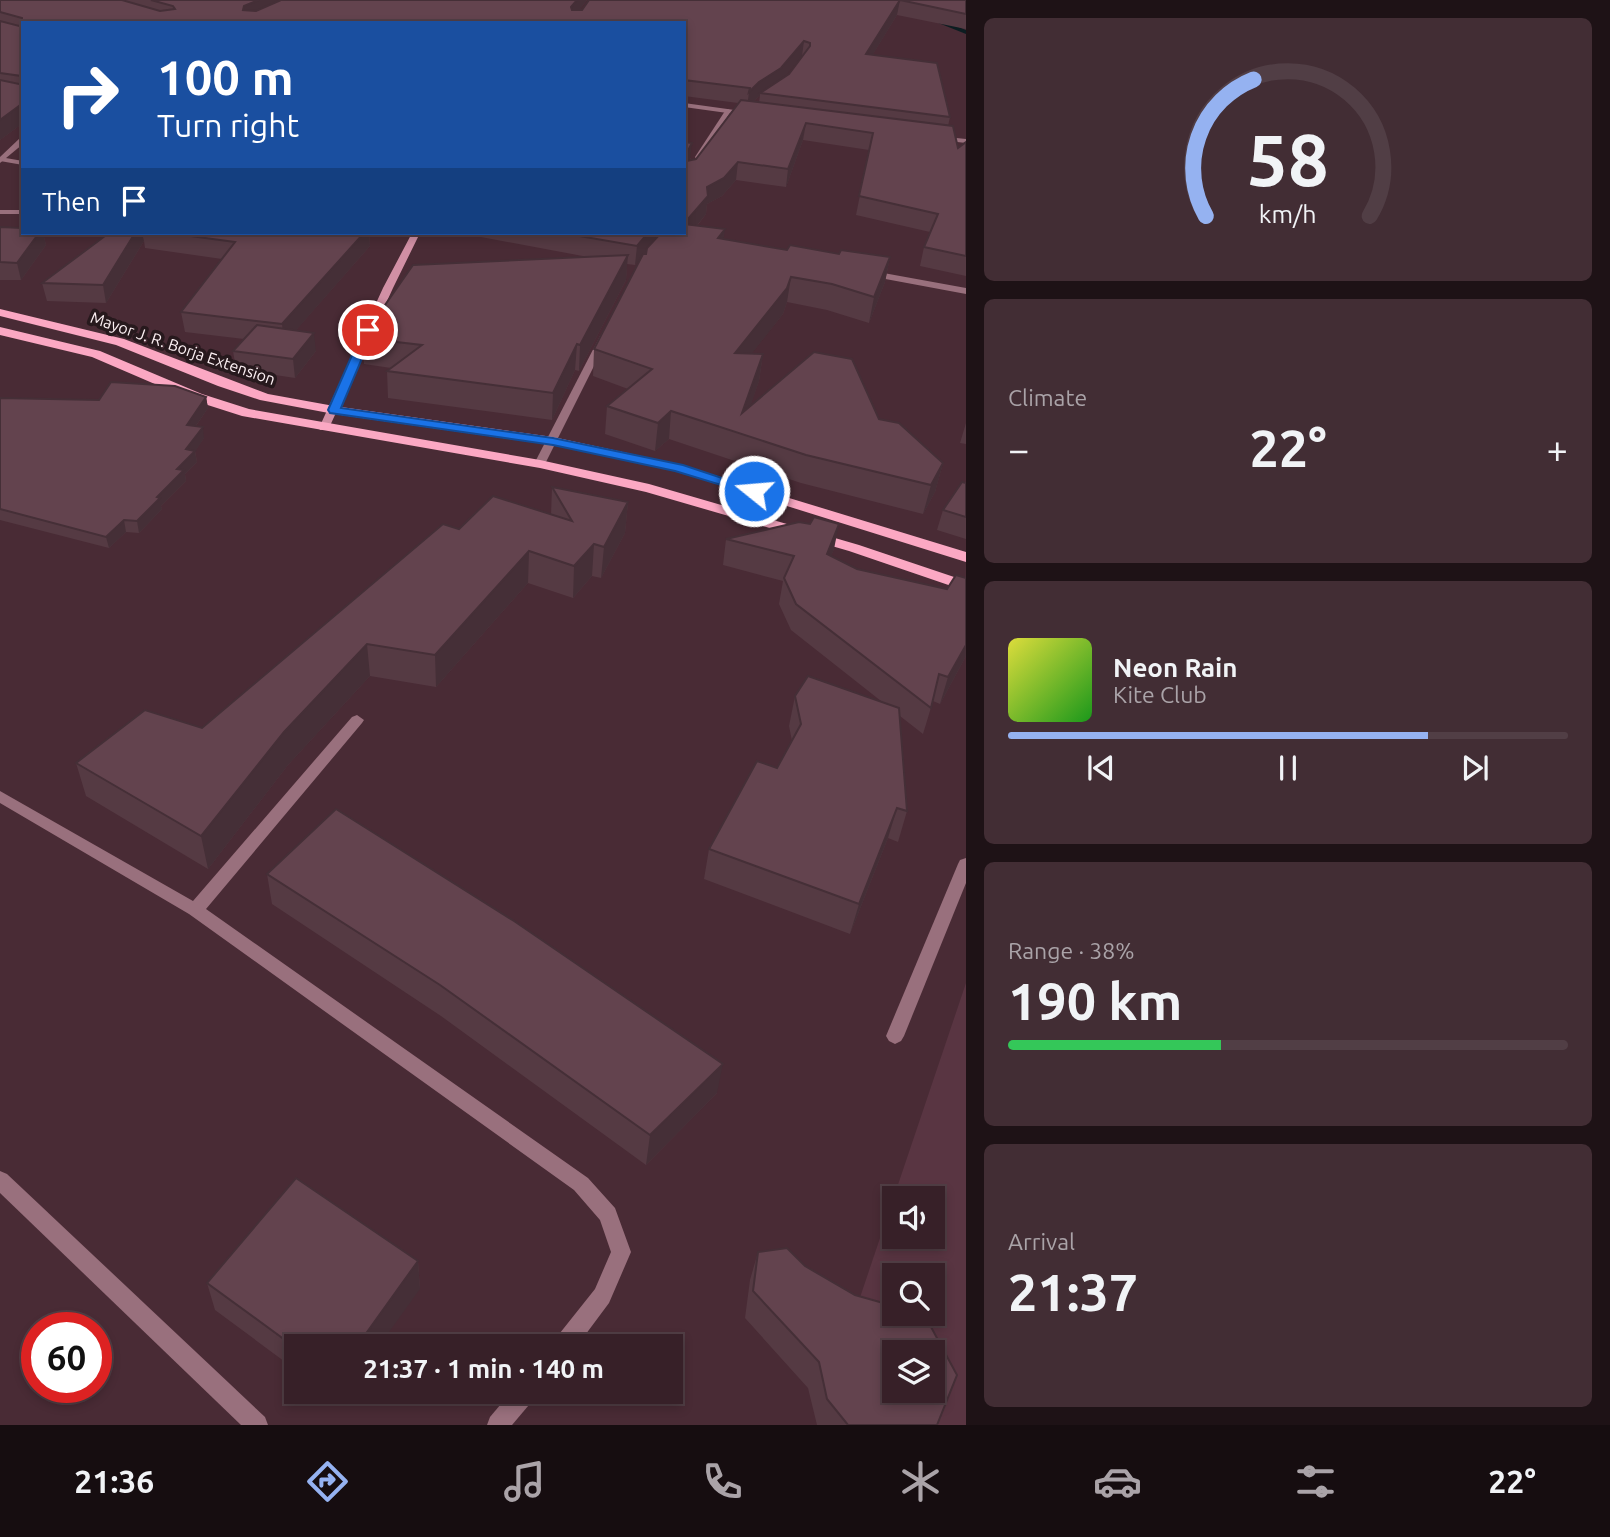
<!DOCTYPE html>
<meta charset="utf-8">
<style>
:root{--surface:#372028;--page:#422d34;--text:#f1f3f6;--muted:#aaa3a8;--line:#513e45;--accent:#95b2f1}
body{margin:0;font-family:Ubuntu,sans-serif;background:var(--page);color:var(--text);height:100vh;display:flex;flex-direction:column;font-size:26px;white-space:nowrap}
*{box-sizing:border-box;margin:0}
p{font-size:23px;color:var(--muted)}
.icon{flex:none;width:38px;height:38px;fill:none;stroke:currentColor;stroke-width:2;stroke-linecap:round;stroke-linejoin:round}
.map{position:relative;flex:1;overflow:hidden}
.side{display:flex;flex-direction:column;gap:18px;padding:18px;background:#1e1216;width:644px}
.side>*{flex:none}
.top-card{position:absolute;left:21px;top:21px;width:665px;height:214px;border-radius:0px;box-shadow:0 4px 10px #0003,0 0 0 2px var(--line);background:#1a4fa0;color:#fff;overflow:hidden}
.buttons{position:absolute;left:882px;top:1186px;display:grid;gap:14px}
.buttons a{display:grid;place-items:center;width:63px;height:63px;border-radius:0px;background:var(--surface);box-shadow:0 4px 10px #0003,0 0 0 2px var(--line);font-size:35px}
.speed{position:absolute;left:21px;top:1312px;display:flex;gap:14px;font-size:35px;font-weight:700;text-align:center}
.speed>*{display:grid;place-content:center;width:91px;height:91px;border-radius:50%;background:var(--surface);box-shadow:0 4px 10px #0003,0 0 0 2px var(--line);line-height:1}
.speed .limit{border:10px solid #d22;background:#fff;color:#111}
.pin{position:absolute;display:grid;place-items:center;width:60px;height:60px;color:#fff;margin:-30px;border:4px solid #fff;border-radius:50%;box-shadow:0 2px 7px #0007}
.me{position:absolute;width:77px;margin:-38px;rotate:287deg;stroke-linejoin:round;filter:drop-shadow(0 0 5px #0008)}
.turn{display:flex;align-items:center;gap:24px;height:147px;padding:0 21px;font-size:32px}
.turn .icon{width:91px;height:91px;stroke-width:2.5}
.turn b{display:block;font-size:49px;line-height:60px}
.then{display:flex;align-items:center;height:66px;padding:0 21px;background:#0003;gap:14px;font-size:26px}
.big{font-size:52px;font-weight:600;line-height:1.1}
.side .tile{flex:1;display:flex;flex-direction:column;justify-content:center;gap:10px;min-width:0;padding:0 24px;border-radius:10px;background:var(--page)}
.side .dial{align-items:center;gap:0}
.dial svg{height:182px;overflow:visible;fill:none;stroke:var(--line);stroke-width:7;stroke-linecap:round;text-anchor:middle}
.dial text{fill:var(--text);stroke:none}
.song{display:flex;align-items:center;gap:21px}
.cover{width:84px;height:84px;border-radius:10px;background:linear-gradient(135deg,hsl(60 70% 55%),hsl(120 70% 35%))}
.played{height:7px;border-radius:4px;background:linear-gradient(90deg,var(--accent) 75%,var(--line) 75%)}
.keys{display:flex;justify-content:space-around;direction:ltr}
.heat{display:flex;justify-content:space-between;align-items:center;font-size:38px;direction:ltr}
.charge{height:10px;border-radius:5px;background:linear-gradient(90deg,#34c759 38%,var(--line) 0)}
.trip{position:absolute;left:284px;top:1334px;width:399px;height:70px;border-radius:0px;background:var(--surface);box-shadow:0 4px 10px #0003,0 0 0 2px var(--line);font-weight:600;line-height:70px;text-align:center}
.tabs{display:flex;height:112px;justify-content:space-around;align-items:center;background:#160d10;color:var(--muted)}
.tabs .icon{width:49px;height:49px}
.tabs .selected{color:var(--accent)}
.tabs b{font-size:32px;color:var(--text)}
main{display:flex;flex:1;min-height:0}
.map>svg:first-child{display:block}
.built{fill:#593542;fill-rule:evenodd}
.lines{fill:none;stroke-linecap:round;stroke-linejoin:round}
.stream{fill:#0c1d21;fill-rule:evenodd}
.service{fill:#99707d;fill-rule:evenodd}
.minor{fill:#99707d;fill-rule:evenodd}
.tertiary{fill:#99707d;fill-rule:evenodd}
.secondary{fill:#d190a5;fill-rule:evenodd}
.primary{fill:#fba8c3;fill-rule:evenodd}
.wall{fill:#553a43;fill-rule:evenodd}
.shaded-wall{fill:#452f37}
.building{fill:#63434e;stroke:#452f37;stroke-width:2;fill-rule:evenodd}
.route{fill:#1a73e8;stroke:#114b97;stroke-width:2}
.labels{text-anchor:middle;stroke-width:7;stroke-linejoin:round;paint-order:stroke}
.far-street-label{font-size:16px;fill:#fdf1f4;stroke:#27191d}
</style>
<main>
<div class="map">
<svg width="966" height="1425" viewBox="0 0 966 1425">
<rect width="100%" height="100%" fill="#492b35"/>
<path class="built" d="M966,983v442h-149zM894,1199h39v38h-39zM894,1276h39v38h-39zM894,1353h39v38h-39z"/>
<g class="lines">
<polygon class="stream" points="928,0 932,0 935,18 966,30 966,34 931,20"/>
<g class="service">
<polygon points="728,109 731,111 703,157 696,159 695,157 725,111"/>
<polygon points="0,157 23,161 23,165 0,161"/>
<polygon points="966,858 966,883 904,1036 901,1041 895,1044 889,1041 886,1036 958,864 960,860"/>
</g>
<g class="minor">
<rect x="0" y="210" width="23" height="4"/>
<polygon points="867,270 966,288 966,294 864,275 863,273"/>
<polygon points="600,336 608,338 544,466 536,466 534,464"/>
<polygon points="357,715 364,720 362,723 206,909 588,1178 615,1208 631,1252 609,1303 577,1346 553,1346 556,1338 595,1289 611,1252 600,1220 574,1190 189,914 0,803 0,791 193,901 352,717"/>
<polygon points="0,1171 7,1174 265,1417 268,1425 241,1425 0,1193"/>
<polygon points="512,1391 537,1391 534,1399 512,1425 487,1425 490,1417"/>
</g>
<g class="tertiary">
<polygon points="684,103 749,112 753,114 749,116 684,107"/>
<polygon points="937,136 966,139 966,143 940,140 937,140"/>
<polygon points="20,138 23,138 23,144 0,163 0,157"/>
</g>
<polygon class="secondary" points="412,233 420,233 393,288 329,428 328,430 320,430 319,428 383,288"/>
<g class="primary">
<polygon points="0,309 124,339 268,394 334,406 553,437 678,464 966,552 966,562 675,471 553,445 334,414 260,400 218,386 116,345 0,316"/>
<polygon points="0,327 100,351 202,394 249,409 540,460 649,484 859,545 966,581 966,591 849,551 646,492 540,468 242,416 192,400 92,357 0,335"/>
</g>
</g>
<g class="wall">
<path d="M0,0h587l-8,10h3l7,-10h377v29l-69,-14 -24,39 77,63 -2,9 10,22 8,-6v134l-46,-10 4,-19 6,-15 -74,-17 13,-65 -66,-10 -17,47 -50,-7 -14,16 -15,8 -1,10 -9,12 27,13 63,11 103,7 -5,25 -16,41 -42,-13 -40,-8 -4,12 -32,40h12l-4,27 -9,25 129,13 64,44 -8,29 -12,22 -122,-31 -132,-44 -14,12 -50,-17 2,-28 21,-17 -35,-13 1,-27 47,-91 -6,7 -8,-1 -1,16 -47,91 -4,-1 -23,50 -164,-22 -1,-27 4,-3 -27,-4 -2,-26 226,-81 -107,-20v-4h203v-91l7,18 5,-1 42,-56 -54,-7v-73h-661v100l-23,17zM802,56v1l-13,17 -4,2zM760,96l-1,6h-6l4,-4z"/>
<polygon points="0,227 23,233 43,233 46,245 21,280 0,280"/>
<polygon points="109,233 369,233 370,246 296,330 316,351 295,378 236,369 233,351 244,339 185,332 181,312 222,259 145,248 144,241 106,303 47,301 42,283"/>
<polygon points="206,397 208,408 196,426 204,438 195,451 197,462 185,474 186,481 161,506 162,509 139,533 126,532 109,548 0,520 0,398 99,400"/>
<polygon points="966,423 966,444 960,443"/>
<polygon points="966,483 966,539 937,530 943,510"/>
<polygon points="552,487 628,502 625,533 601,578 592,576 573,598 528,583 436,687 370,676 288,765 208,869 86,796 76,763 202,728 459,529 551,515"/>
<polygon points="726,539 834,549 831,556 857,569 947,589 966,578 966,656 940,704 933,701 923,734 900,716 907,811 898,842 888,838 850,934 704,879 709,849 777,768 792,741 789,726 795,696 881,701 791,630 779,604 783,581 723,565"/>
<polygon points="267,874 717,1093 646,1165 441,1016 272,904"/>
<polygon points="758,1252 937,1425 817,1425 808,1388 745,1318 750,1280"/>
<polygon points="418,1261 420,1289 296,1346 296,1370 215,1310 207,1283"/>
<polygon points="325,1391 347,1391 339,1402"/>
</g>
<g class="shaded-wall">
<polygon points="259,0 293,0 245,23 243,10 244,6"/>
<polygon points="577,0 587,0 571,21 571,7"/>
<polygon points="900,0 897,15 864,69 866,54"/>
<polygon points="804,41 802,56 779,84 760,93 760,96 757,98 747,108 749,92"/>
<polygon points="23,103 23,123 0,140 0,120"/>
<polygon points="806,123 803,140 786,187 788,169"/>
<polygon points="692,143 690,161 684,172 684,158"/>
<polygon points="738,162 736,180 722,196 707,204 706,214 687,238 688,219 707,187"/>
<polygon points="725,229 722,253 718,238"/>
<polygon points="39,233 43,233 46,245 21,280 17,263"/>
<polygon points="135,233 142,233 144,241 106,303 103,285"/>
<polygon points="354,233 369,233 370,246 284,344 282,324"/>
<polygon points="648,233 671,233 653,244 635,265 637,246"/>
<polygon points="628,255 626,280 579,371 580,345"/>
<polygon points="890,257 885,282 869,323 874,297"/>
<polygon points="791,277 787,302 783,314 731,380 735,353"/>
<polygon points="314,333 316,351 295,378 293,359"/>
<polygon points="577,344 575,370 552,420 553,393"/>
<polygon points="763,354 759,381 741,434 742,413"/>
<polygon points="206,397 208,408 189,436 187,425"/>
<polygon points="671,411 669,439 655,451 658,423"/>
<polygon points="203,427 204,438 195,452 197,462 185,474 186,481 161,506 162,509 139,533 137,521 157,497 177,469 186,449"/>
<polygon points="943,463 935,492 923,514 931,485"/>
<polygon points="628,502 625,533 601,578 604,547"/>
<polygon points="124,520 126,532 109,548 106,537"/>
<polygon points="839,524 834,549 822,579 827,554"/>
<polygon points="594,544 592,576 573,598 574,566"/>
<polygon points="529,551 528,583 436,687 435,655"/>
<polygon points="367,644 370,676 288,765 208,869 201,836 284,732"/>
<polygon points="966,645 966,656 940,704 948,677"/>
<polygon points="897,808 888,838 850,934 859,904"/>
<polygon points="723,1064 717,1093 646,1165 650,1135"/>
<polygon points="418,1261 420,1289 379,1346 357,1346"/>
<polygon points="337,1391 347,1391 339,1402"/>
</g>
<g class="building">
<polygon points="0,0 122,0 160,11 175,9 173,6 151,0 259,0 244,6 243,10 256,11 281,0 577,0 571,7 572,10 582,10 589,0 966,0 966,14 900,0 866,54 937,63 950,117 760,93 789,74 810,46 810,43 804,41 781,68 759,82 749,92 750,88 684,80 684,23 23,23 23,103 0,120 0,80 19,84 22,82 21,76 0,73 0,21 19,26 22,23 22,18 0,12"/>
<polygon points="741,100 953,126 958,148 966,142 966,256 924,247 938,214 859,196 873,133 806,123 788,169 738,162 724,178 707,187 708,196 688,219 684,219 684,142 692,143 684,158 687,161 696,159"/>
<polygon points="684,224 725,229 718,238 787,250 790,245 839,254 841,250 890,257 874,297 832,284 791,277 787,288 735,353 763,354 742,413 814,352 852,359 879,419 899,423 943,463 931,485 806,455 671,411 658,423 607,406 652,369 594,349 643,254 646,254 647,248 661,233 684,233"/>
<polygon points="0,227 23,228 23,233 39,233 17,263 0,262"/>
<polygon points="109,233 135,233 103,285 42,283"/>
<polygon points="168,233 364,233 282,324 181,312 235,242"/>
<polygon points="562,233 648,233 637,246"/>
<polygon points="628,255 580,345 577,344 553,393 387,371 422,345 362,338 413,265"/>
<polygon points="257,325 314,333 293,359 233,351"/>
<polygon points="111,382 175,386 206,397 187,425 203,427 186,449 195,451 177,469 184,470 157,497 160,498 137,521 124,520 106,537 0,509 0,398 99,400"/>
<polygon points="962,482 966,483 966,517 943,510"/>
<polygon points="552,487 628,502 604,547 594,544 574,566 529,551 435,655 367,644 284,732 201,836 76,763 145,710 202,728 443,524 459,529 493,496 572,521"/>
<polygon points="814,517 839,524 827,554 857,569 947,589 956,575 966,578 966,645 948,677 939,674 931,708 796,604 784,578 794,556 726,539 799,522 810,524"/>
<polygon points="808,676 899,708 907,811 897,808 859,904 709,849 757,761 777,768 801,724 795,696"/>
<polygon points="336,809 514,921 723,1064 650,1135 440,985 267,874"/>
<polygon points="296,1178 418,1261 357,1346 296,1346 296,1348 207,1283"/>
<path d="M787,1248l18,18 50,29 39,11v8h30l33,61 -20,50h-89l-21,-26 -8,-37 -66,-71 5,-39zM894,1353h39v38h-39z"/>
</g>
<polygon class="route" points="368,327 374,330 341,408 553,438 683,465 761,491 754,495 675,471 553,445 330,413 328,410 363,330"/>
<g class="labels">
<g class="far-street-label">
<text transform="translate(183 348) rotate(19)" y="6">Mayor J. R. Borja Extension</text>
</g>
</g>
</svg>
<div class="buttons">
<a><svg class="icon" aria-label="sound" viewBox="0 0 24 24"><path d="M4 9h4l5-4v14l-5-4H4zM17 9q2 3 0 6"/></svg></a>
<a><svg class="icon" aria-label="search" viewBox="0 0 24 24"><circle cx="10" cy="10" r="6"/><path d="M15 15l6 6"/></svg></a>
<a><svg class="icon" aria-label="layers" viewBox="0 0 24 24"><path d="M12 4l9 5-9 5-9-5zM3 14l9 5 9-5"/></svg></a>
</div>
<div class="speed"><div class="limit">60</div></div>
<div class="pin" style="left:368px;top:330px;background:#d93025"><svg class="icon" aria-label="arrive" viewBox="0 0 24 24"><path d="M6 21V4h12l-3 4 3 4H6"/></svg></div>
<svg class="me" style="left:754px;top:491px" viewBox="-20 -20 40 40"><circle r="17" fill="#1a73e8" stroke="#fff" stroke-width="3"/><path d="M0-11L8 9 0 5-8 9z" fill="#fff"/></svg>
<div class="trip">21:37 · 1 min · 140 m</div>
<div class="top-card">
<div class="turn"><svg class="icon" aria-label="right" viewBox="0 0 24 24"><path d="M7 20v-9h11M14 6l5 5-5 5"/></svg><div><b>100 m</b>Turn right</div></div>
<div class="then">Then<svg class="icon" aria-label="arrive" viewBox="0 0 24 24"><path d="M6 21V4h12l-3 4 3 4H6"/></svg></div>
</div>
</div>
<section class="side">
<div class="tile dial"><svg viewBox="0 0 100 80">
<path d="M14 69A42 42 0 1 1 86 69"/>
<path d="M14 69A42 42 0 0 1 35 9" stroke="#95b2f1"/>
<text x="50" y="56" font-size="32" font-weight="700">58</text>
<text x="50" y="72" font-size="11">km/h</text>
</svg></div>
<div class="tile"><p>Climate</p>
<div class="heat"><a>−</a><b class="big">22°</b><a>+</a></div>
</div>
<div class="tile">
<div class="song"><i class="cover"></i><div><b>Neon Rain</b><p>Kite Club</p></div></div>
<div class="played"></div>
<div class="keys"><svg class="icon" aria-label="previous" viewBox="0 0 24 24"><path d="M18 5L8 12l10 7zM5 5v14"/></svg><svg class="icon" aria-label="pause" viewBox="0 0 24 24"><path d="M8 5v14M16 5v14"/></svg><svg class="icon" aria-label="next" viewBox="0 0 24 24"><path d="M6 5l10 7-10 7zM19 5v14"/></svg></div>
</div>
<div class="tile"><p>Range · 38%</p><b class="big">190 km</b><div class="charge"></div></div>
<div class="tile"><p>Arrival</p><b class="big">21:37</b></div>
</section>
</main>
<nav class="tabs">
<b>21:36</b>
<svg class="icon selected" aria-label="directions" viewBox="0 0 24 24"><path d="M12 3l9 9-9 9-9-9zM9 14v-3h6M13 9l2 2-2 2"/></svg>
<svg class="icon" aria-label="music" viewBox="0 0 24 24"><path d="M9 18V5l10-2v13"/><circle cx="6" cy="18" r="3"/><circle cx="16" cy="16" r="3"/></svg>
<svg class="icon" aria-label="phone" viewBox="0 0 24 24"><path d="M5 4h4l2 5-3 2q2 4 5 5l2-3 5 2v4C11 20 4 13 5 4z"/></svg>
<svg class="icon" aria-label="climate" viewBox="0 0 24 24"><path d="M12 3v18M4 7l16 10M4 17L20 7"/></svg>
<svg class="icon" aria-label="car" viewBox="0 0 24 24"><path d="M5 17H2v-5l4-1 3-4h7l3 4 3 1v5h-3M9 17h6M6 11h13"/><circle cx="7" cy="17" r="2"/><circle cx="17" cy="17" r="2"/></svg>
<svg class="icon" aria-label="filters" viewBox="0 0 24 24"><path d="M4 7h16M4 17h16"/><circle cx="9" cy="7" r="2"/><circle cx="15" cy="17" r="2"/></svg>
<b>22°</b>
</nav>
